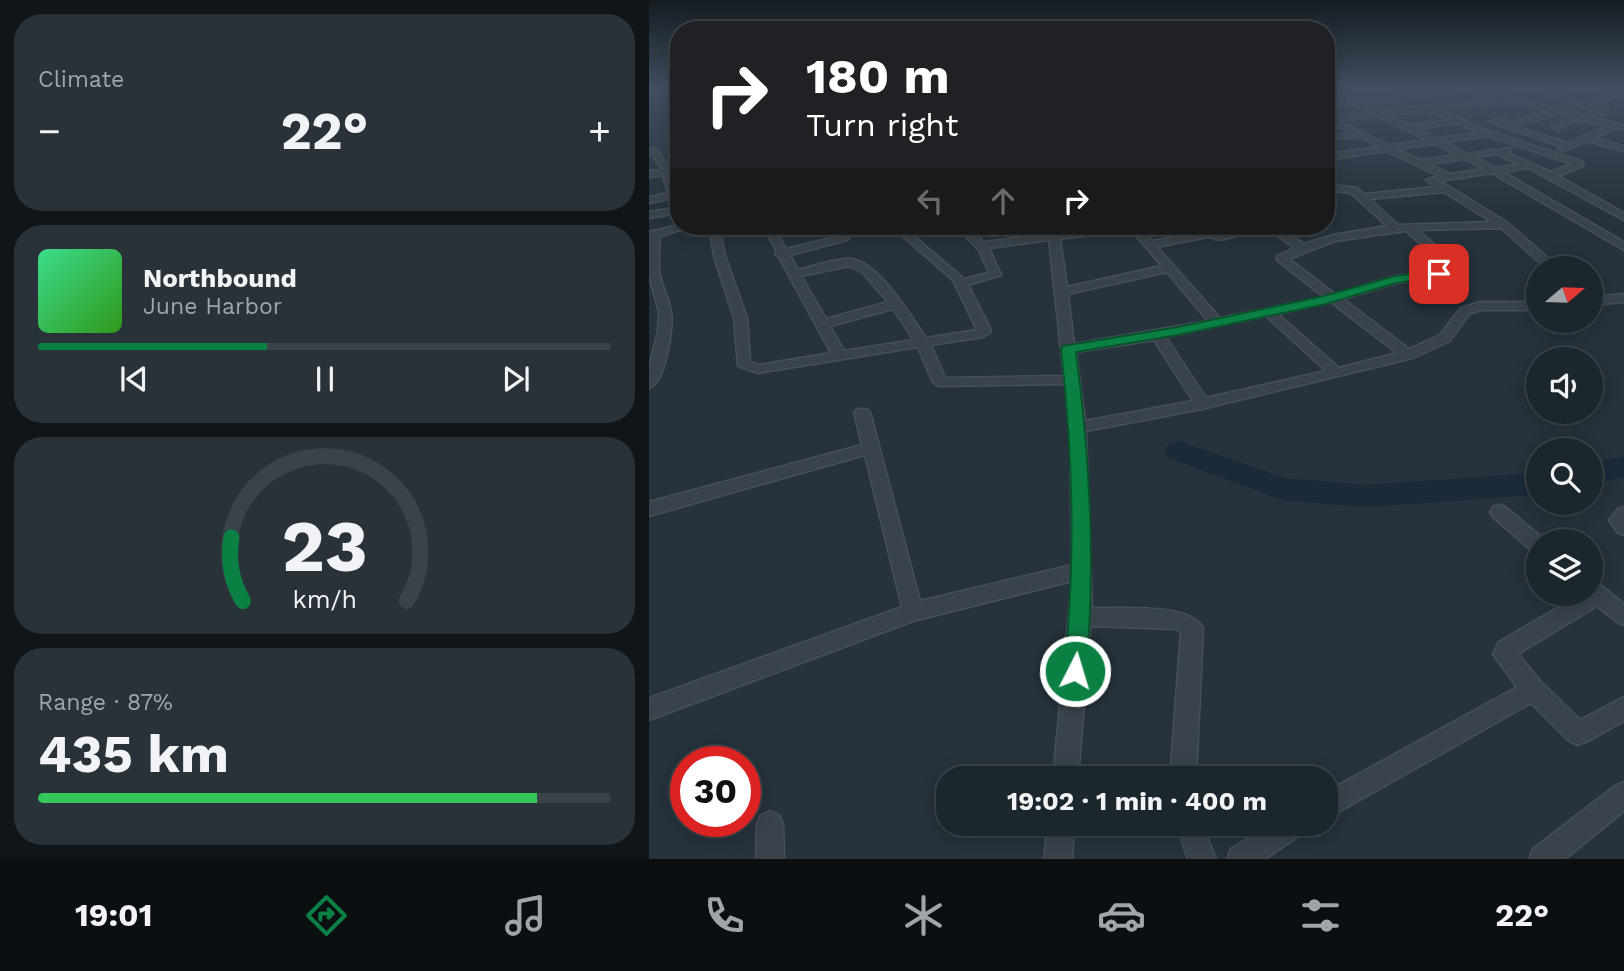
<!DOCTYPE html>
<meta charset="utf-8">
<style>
:root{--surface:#1c262d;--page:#293239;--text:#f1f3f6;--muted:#a0a5aa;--line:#3a4349;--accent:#0b8043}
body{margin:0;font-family:"Work Sans",sans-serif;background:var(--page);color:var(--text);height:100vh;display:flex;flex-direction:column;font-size:26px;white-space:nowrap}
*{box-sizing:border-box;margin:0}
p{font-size:23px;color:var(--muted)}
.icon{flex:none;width:38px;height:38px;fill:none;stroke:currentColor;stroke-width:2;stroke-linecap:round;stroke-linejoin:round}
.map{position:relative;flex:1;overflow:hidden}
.drawer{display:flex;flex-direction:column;gap:14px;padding:14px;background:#0f1519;width:649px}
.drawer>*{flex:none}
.top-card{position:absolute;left:21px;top:21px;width:665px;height:214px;border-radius:28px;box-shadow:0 4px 18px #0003,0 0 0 2px var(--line);background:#202124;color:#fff;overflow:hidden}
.needle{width:46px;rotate:71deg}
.buttons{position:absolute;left:877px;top:256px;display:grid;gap:14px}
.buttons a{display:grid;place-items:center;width:77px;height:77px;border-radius:50%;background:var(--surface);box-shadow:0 4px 18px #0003,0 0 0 2px var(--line);font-size:35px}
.speed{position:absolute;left:21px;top:746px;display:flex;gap:14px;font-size:35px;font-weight:700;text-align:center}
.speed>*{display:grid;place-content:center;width:91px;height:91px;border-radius:50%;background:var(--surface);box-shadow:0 4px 18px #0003,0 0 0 2px var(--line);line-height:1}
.speed .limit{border:10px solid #d22;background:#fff;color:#111}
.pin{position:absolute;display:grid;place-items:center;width:60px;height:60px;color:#fff;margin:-30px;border-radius:14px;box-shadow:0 4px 10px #0006}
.me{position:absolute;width:77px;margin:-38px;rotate:5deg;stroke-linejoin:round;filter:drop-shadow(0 0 5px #0008)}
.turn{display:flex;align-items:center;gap:24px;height:147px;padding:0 21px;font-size:32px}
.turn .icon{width:91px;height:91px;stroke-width:2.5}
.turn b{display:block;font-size:49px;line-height:60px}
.lanes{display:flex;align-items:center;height:66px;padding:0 21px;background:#0003;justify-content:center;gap:35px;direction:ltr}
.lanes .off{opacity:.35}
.big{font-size:52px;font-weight:700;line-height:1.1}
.drawer .card{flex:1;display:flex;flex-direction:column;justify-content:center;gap:10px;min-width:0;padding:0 24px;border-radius:28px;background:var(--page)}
.drawer .dial{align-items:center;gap:0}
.dial svg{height:182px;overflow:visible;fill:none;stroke:var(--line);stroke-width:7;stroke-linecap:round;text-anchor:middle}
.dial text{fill:var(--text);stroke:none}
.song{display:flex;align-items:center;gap:21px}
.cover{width:84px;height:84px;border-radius:10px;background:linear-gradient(135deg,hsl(150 70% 55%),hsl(110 70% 35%))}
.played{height:7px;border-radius:4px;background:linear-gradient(90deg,var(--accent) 40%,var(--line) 40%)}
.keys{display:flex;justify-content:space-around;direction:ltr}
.heat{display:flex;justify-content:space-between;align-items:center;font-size:38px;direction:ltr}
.charge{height:10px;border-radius:5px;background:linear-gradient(90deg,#34c759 87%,var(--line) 0)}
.trip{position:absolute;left:287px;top:766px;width:402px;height:70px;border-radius:28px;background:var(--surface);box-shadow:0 4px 18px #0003,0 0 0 2px var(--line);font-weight:700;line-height:70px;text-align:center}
.tab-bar{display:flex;height:112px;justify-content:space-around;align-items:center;background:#0b0f12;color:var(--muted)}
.tab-bar .icon{width:49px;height:49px}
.tab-bar .active{color:var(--accent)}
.tab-bar b{font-size:32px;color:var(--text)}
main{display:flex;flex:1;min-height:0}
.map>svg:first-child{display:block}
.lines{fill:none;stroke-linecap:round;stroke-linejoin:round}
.river{fill:#1a2a39;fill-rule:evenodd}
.street-casing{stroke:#464f58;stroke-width:3}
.street{fill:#3a434c;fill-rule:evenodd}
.route{fill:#0b8043;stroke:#07532c;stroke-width:2}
</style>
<main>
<section class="drawer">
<div class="card"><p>Climate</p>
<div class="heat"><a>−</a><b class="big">22°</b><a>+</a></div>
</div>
<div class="card">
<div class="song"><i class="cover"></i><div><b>Northbound</b><p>June Harbor</p></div></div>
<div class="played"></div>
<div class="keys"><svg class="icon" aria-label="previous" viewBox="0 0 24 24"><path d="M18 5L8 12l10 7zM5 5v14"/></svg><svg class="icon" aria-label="pause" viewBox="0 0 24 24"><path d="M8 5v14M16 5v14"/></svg><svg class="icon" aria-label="next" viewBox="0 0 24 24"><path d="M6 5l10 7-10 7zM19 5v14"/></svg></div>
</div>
<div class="card dial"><svg viewBox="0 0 100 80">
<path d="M14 69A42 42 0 1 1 86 69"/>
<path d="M14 69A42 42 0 0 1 9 41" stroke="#0b8043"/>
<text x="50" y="56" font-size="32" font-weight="700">23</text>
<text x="50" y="72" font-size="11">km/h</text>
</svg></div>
<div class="card"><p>Range · 87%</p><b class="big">435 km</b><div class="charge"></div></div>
</section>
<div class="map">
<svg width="975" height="859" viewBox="0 0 975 859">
<rect width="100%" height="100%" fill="#26323c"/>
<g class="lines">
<g class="river">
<polygon points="530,441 635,478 717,485 889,473 889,495 717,507 633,500 520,458 515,451 520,444"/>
<polygon points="975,457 975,477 942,483 942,463"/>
</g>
<defs>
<g id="street">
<path d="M677,88h37l-26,4 19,9 116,-13 152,37v4l-7,-1 -23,10 30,8v5l-37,-10 -25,10 -4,-2 3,-3 -73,-24 13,-4 11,4 38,-11 -50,-12 -3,3 -60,7 55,23 91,30v4l-25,10 66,37v7l-96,-52 -25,4 121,70v8l-132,-77 -52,8 68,42 51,45h-13l-45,-40 -83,2 44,39v4l-66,10 -53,16 66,50 31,-14 21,-27 19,-6h58v8h-57l-12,4 -19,27 -37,17 -211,51 -116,22 6,177c26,1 98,-6 111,20l-7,151h-26l11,-147 -5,-3 -86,-3 -12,153h-25l19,-198 -159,40 -264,99v-22l253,-91 -37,-152 -216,61v-14l213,-57 -8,-33 3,-3h10l3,3 50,189 152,-36 -2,-138 -5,-43 -127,2 -6,-5 -14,-34 -160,26 -20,-7 -4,-48 -20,-62 -5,-30h10l6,30 22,62 3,43 9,4 72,-12 -52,-96 -4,-3 2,-2 -14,-26h10l13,23 53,-13 2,-2 -5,-8h10l6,8 -5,6 -57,15 8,15c13,-3 41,-13 54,-11 27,4 59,57 74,79l51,-8 -24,-50 -62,-54h11l62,53 25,-6 -10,-23 -24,-24h11l18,16 65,-8 -1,-8h10l1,7 53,-7h27l13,15 50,-9 -5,-6h11l12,8 35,-8h22l27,18 29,-9 54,-9 -36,-33 -25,-3v-6l31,4 7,6 72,-7 -10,-7 13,-4 -52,-25 -61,9v-6l54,-7 -20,-10 -34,3v-4l26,-3 -26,-11v-4l45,-5 -17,-8 -28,3v-4l21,-2 -21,-9zM821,92l25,6 -115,13 -16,-7zM778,111l22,9 -39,5 -22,-10zM910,114l16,3 -22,8v4l5,2c12,-14 32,-10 50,-5l-40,17 -55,-17zM729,116l49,24 -38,5 -51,-24zM808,123l22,10 -42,5 -19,-9zM839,136l84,28 -21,8 -44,-19 4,-1v-4l-44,6 -22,-12zM786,144l22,11 -36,5 -25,-11zM847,154l23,10 -24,4 -20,-11zM816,159l19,10 -34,5 -21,-10zM795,192l48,30 -94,3 -28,-26zM618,229l28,19 -18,8v4l47,37 -104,21 -63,-71 51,-10 12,3zM482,230l31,36 -95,21 -7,-48zM757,231l43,38 -54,7 -60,18 -46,-35 46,-18zM400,240l15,136 -119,2 -14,-33 52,-8 7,-4 1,-3 -23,-45 33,-10 -12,-27zM200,266l13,6 26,30 -62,17 -25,-43zM518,272l41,49 -134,23 -6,-50zM682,302l66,51 -58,15 -61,-54zM244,309l21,31 -70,11 -14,-25zM617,316l60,55 -120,27 -40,-61zM505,340l39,61 -108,20 -9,-69z"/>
<polygon points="882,88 893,88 938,104 957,95 934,88 963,92 975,88 975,92 945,107 959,111 956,115"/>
<polygon points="30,89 30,93 20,92 21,91"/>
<polygon points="0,149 8,149 21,169 30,167 30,173 23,174 30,197 0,203 0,197 19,193 14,175 0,177 0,171 13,170 3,154 0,155"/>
<polygon points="30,207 30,213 0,218 0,212"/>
<path d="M30,225l15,1 -34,10c0,10 -2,22 -1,33 1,15 10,28 12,43 3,16 -6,72 -22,76v-20l9,-37 1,-19 -10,-36v-44z"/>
<polygon points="975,294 975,302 942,305 942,297"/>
<polygon points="850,505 856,507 896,540 889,541 889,552 882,550 844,517 841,512 844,507"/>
<polygon points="975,507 975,535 969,533 960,520 969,509"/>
<polygon points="942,581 949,583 975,604 975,625 968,622 948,606 869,654 892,682 931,720 975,697 975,721 941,740 928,745 920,741 882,703 677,819 677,792 868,687 844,654 850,642 934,593 942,593"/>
<polygon points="975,782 975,811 916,859 880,859 884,849 966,786"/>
<polygon points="121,811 130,815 134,824 135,859 107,859 108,824 112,815"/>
<polygon points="399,824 425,824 423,859 395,859"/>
<polygon points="527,824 553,824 567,859 539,859"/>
<polygon points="621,824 658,824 654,833 616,859 578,859 582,849"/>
</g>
</defs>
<use href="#street" class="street-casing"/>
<use href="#street" class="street"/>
</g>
<linearGradient id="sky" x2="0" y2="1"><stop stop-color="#151c21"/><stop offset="0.42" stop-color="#414f61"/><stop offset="1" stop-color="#414f61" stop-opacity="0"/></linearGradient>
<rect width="975" height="209" fill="url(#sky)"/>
<path class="route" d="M790,270l5,4 -1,2 -47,7 -70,21 -148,31 -102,17c14,105 20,213 10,319l-3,8 -8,3 -8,-3 -3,-8c12,-107 9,-215 -3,-322l2,-3 115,-19 146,-31 71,-20z"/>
</svg>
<div class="buttons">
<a><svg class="needle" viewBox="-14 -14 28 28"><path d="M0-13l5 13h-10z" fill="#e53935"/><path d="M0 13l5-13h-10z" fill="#a0a5aa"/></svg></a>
<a><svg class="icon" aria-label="sound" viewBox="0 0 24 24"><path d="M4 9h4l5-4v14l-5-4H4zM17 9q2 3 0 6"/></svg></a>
<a><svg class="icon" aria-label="search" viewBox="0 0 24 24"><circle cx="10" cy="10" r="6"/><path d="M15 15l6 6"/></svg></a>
<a><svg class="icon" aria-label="layers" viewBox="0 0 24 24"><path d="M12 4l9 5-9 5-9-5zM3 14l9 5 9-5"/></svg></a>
</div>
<div class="speed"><div class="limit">30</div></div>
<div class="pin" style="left:790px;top:274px;background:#d93025"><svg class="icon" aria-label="arrive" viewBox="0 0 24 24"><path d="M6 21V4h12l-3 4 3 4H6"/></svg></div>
<svg class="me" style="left:426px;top:671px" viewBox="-20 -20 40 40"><circle r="17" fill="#0b8043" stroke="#fff" stroke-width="3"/><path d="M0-11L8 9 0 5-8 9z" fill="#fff"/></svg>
<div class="trip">19:02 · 1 min · 400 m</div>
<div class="top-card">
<div class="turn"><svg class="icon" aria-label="right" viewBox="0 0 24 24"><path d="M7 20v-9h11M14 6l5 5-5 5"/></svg><div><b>180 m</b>Turn right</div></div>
<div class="lanes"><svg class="icon off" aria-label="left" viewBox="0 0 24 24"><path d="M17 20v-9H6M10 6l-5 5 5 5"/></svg><svg class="icon off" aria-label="ahead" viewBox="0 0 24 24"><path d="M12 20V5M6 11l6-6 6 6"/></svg><svg class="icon" aria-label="right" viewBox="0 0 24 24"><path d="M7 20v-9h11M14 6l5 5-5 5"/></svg></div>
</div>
</div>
</main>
<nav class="tab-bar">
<b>19:01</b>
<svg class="icon active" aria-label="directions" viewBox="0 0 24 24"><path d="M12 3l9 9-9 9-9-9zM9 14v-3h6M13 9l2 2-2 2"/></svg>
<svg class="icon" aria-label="music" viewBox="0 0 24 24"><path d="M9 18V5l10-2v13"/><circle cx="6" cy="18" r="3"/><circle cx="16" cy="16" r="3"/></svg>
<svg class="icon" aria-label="phone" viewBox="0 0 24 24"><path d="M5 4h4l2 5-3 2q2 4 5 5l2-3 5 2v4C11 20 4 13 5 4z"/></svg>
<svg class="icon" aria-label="climate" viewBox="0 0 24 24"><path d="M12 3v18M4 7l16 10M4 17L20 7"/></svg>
<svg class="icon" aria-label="car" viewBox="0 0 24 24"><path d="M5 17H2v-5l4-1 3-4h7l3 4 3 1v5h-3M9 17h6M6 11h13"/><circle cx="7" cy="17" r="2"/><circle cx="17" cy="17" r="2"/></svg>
<svg class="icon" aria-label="filters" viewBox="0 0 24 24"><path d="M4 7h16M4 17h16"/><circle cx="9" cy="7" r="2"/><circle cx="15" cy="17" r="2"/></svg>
<b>22°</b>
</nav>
